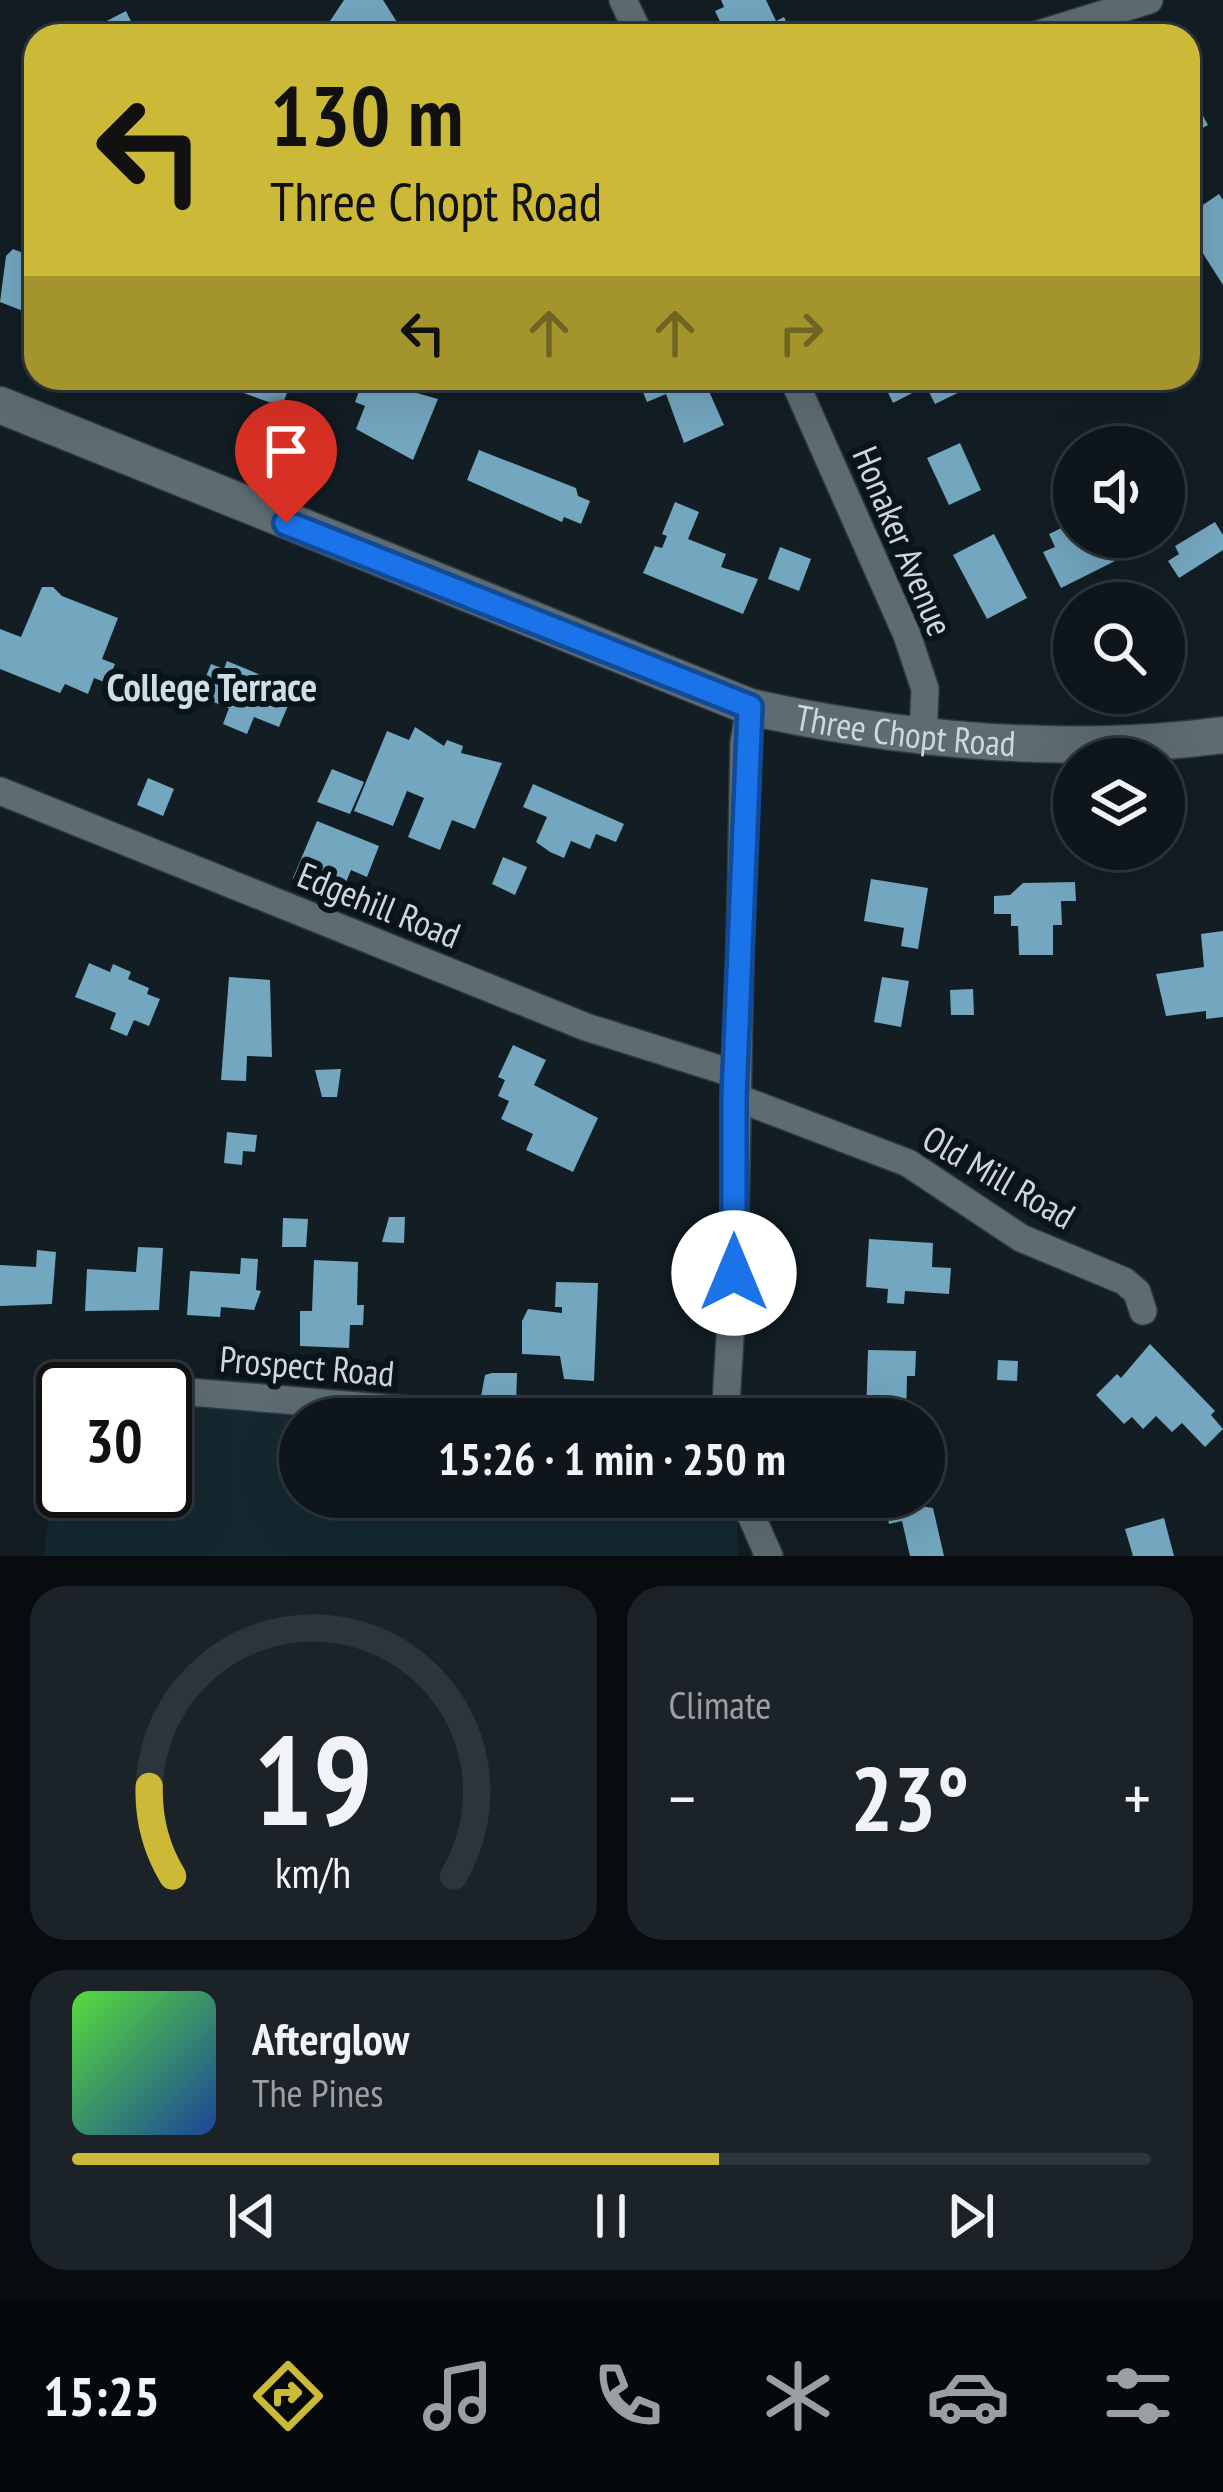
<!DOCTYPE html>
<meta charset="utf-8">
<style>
:root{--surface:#0e161b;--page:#1c2328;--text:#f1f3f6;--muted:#9b9fa3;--line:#2e353a;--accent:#ccb938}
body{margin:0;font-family:"PT Sans Narrow",sans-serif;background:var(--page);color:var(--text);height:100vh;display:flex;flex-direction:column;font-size:45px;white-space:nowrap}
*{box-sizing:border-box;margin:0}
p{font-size:39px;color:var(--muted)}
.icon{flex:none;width:66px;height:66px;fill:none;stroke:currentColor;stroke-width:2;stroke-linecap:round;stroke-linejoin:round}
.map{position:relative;height:1556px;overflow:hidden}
.panel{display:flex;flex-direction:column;gap:30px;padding:30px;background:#080c0f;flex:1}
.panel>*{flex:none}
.guide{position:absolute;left:24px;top:24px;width:1176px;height:366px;border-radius:36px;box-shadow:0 12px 48px #0002,0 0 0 3px var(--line);background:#ccb938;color:#111;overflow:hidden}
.fabs{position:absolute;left:1053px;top:426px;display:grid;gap:24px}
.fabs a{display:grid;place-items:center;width:132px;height:132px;border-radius:50%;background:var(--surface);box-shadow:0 12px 48px #0002,0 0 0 3px var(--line);font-size:60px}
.speed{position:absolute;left:36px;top:1362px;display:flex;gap:24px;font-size:60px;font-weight:700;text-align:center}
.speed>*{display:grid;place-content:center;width:156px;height:156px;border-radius:50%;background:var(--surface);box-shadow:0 12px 48px #0002,0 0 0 3px var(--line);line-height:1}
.speed .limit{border:6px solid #111;border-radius:18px;background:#fff;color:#111}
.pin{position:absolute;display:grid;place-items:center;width:102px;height:102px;color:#fff;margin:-123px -51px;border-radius:50% 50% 50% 0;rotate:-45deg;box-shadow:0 0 12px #0007}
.pin .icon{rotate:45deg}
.me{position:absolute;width:132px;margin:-66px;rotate:0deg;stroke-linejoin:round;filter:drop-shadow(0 0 9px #0008)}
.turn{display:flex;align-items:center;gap:42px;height:252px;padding:0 48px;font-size:54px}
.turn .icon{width:156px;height:156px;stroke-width:2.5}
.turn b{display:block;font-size:84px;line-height:102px}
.lanes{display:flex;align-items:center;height:114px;padding:0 48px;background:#0003;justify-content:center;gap:60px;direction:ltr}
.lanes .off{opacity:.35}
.big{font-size:90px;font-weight:800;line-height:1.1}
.panel .tile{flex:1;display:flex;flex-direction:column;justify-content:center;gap:18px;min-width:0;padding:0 42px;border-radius:36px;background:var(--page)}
.panel .dial{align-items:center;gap:0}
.dial svg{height:312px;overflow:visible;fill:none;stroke:var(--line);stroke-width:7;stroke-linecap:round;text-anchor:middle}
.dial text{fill:var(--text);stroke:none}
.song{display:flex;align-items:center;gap:36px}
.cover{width:144px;height:144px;border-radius:18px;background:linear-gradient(135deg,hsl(110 70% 55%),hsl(220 70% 35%))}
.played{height:12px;border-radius:6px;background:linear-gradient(90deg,var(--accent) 60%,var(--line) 60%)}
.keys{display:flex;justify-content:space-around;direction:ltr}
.heat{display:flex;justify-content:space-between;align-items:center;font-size:66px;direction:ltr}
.panel .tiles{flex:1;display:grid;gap:30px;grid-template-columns:1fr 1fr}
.tile:last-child{grid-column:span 2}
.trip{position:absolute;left:279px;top:1398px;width:666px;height:120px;border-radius:60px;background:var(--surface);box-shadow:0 12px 48px #0002,0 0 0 3px var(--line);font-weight:800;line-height:120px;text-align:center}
.tabs{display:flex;height:192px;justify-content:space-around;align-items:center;background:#06090b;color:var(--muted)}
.tabs .icon{width:84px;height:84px}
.tabs .selected{color:var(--accent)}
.tabs b{font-size:54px;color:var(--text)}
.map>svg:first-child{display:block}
.built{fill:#152830}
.building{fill:#73a6bf}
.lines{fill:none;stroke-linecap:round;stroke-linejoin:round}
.street-casing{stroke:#323a3e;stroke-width:30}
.secondary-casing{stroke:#323a3e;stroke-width:39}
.street{stroke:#5d6b73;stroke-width:27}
.secondary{stroke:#5d6b73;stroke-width:36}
.route-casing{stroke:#114b97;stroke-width:30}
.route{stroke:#1a73e8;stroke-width:21}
.labels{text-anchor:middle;stroke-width:12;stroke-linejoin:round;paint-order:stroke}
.street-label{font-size:36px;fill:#cfd7db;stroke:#09151a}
.neighbourhood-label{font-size:39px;font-weight:bold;fill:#cedee7;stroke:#09151a}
</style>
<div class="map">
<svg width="1223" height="1556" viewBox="0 0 1223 1556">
<rect width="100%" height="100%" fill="#121e24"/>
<polygon class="built" points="66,1371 732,1415 300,1419 300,1497 737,1497 738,1556 44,1556 63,1394 63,1491 165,1491 165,1389"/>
<g class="building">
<polygon points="344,0 383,0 402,30 391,36 369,29 364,36 351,36 330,21"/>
<polygon points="721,0 766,0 776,21 784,17 790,30 776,36 727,36 715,11 724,7"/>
<polygon points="126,11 138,36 102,36 97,26"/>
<polygon points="1197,105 1208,125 1188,136 1188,110"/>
<polygon points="1219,194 1223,200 1223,285 1188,230 1188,215"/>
<polygon points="36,246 36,316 0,302 6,256 13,249 31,256"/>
<polygon points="203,378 292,378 282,407"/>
<polygon points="364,378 438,399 413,460 356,429 365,406 355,402"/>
<polygon points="649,378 711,378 715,386 708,389 724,425 684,443 666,394 647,402 639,382"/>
<polygon points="881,378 977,378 969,382 972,386 935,404 926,386 893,403"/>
<polygon points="960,443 981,490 949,505 927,458"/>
<polygon points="479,450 576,488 578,496 590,501 581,524 564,517 562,522 467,480"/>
<polygon points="675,502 699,512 688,539 726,554 721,567 758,579 743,614 643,573 655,546 662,548 667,536 662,534"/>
<polygon points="1074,522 1074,537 1133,537 1139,549 1061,588 1043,552 1055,547 1049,534"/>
<polygon points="1215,522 1223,535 1223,550 1179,578 1168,561 1179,554 1175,546"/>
<polygon points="994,534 1027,598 987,619 953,555"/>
<polygon points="780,547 811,559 799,591 768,579"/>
<polygon points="42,587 53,587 62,596 118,618 102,659 115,664 107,683 94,678 88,694 65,684 60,693 0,669 0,629 21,637"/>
<polygon points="227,661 280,683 278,690 292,696 279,727 254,717 247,734 223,724 229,708 198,696 211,664 224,669"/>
<polygon points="415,727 444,746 447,740 463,746 461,753 502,763 475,829 452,820 440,850 408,837 424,798 407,791 393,826 354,811 387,731 409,740"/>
<polygon points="332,769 364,782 350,814 317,802"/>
<polygon points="148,778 174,789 163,816 137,805"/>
<polygon points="533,784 624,824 616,842 596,834 590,849 571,841 564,858 550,852 536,842 547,817 523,807"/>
<polygon points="317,821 379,846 367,877 351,870 340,897 293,878"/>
<polygon points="503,857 527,867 515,895 492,884"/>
<polygon points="871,879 928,888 918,949 901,946 904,928 864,921"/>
<polygon points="1075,882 1076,901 1061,901 1062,925 1053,925 1053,955 1019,955 1018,926 1011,926 1011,914 994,914 994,896 1010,895 1023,883"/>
<polygon points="1223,931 1223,1017 1206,1019 1206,1011 1166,1016 1156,974 1204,967 1201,934"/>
<polygon points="89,963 110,972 113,964 131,972 128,979 149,988 147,994 160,999 149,1026 134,1020 127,1036 110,1029 116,1013 75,997"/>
<polygon points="229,977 270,980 272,1057 247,1056 246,1081 221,1080"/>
<polygon points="882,977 909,981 901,1027 874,1022"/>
<polygon points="973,989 974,1015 951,1015 950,990"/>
<polygon points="513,1045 546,1060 534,1085 598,1118 573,1172 526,1150 533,1134 501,1119 509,1101 498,1096 505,1080 498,1077"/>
<polygon points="341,1069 337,1097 322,1097 315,1070"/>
<polygon points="227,1132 257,1135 255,1152 243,1151 242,1165 224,1163"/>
<polygon points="389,1217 405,1217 404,1243 382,1242"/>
<polygon points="283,1218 308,1219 306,1247 282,1247"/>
<polygon points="869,1239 933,1243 932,1267 951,1268 949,1294 905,1291 904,1304 887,1303 888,1289 866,1287"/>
<polygon points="138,1247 163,1248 159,1310 85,1311 87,1269 136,1272"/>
<polygon points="37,1250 56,1252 52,1304 0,1306 0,1265 36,1267"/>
<polygon points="241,1258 258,1259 256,1290 261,1291 254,1310 221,1307 220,1317 187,1315 190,1271 240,1274"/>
<polygon points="314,1260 358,1262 357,1305 364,1305 363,1325 350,1325 349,1348 300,1346 300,1311 312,1311"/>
<polygon points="556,1282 598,1283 594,1381 564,1379 560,1356 522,1354 522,1321 528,1309 562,1313 562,1307 555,1307"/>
<polygon points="1150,1344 1215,1411 1211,1415 1223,1429 1205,1447 1182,1423 1172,1432 1156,1416 1143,1429 1132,1417 1124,1424 1096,1395 1117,1374 1121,1378"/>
<polygon points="868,1350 916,1351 915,1376 907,1376 906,1419 866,1419"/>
<polygon points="998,1360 1018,1361 1017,1381 997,1380"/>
<polygon points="492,1373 517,1373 516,1405 480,1402 485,1375"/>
<polygon points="883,1497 918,1497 920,1506 933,1508 944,1556 910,1556 902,1521 889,1524"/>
<polygon points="1164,1518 1174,1556 1133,1556 1125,1529"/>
</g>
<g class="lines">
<defs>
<g id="street">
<polyline points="623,0 640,36"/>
<polyline points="1033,36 1149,0"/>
<polyline points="793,378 907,635 925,689 923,737"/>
<polyline points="0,791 586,1027 735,1074"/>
<polyline points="735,1097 908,1163 1021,1238 1124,1281 1137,1292 1143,1311"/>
<polyline points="68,1380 158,1389"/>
<polyline points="165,1390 515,1419"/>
<polyline points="725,1419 734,1273 744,743 750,707"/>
<polyline points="743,1497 769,1556"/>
</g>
<g id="secondary">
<path id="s1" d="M0,405l750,302c156,34 314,49 473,28"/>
</g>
</defs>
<use href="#street" class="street-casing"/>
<use href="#secondary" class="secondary-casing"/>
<use href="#street" class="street"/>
<use href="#secondary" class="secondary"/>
</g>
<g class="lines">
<defs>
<polyline id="route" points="286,523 750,707 734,1097 734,1273"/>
</defs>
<use href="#route" class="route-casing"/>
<use href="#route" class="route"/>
</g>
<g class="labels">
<g class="street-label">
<text transform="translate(903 541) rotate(67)" y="13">Honaker Avenue</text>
<text dy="13" stroke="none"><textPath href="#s1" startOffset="966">Three Chopt Road</textPath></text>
<text transform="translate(379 905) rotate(22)" y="13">Edgehill Road</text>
<text transform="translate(999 1177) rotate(30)" y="13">Old Mill Road</text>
<text transform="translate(307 1366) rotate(5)" y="13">Prospect Road</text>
</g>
<g class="neighbourhood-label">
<text x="212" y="701">College Terrace</text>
</g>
</g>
</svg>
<div class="fabs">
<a><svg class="icon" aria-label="sound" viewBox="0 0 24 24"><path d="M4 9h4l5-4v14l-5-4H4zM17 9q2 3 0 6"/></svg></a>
<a><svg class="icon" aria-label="search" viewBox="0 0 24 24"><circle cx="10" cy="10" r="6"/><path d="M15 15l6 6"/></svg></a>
<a><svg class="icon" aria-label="layers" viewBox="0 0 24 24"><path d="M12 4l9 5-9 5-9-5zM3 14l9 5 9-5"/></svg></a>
</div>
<div class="speed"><div class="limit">30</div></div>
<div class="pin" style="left:286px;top:523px;background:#d93025"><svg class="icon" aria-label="arrive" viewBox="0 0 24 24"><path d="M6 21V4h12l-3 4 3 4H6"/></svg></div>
<svg class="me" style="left:734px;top:1273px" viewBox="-20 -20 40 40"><circle r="19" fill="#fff"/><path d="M0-13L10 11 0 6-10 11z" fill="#1a73e8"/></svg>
<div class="trip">15:26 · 1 min · 250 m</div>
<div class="guide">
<div class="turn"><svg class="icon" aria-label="left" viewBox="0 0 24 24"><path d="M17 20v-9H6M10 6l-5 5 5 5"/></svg><div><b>130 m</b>Three Chopt Road</div></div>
<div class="lanes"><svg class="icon" aria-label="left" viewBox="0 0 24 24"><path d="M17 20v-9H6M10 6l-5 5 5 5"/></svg><svg class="icon off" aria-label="ahead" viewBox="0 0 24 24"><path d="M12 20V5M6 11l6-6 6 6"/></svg><svg class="icon off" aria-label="ahead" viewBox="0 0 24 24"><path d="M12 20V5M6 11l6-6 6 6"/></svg><svg class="icon off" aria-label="right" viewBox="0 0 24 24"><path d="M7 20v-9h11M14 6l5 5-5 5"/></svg></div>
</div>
</div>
<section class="panel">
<div class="tiles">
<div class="tile dial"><svg viewBox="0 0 100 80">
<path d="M14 69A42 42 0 1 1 86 69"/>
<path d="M14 69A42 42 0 0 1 8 46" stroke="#ccb938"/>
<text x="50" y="56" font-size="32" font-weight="700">19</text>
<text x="50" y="72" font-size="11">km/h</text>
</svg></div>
<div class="tile"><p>Climate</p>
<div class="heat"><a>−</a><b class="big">23°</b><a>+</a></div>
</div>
<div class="tile">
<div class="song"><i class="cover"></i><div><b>Afterglow</b><p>The Pines</p></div></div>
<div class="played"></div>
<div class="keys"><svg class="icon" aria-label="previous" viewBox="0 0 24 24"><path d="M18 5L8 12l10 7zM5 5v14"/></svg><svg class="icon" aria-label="pause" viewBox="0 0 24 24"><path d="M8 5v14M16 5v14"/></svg><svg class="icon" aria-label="next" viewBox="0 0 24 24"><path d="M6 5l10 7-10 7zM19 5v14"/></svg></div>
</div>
</div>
</section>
<nav class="tabs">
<b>15:25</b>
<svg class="icon selected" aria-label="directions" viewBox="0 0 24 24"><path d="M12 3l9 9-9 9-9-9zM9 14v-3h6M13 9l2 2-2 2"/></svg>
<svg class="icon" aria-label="music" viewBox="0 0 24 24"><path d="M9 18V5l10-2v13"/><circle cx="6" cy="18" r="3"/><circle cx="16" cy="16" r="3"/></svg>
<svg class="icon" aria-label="phone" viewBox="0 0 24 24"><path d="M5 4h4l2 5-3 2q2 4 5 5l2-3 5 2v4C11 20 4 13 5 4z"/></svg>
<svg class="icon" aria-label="climate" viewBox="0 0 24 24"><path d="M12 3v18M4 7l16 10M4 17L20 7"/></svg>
<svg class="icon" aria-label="car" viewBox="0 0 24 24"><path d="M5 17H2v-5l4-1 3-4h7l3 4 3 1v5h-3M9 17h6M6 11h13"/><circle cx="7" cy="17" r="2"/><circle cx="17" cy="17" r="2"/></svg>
<svg class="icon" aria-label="filters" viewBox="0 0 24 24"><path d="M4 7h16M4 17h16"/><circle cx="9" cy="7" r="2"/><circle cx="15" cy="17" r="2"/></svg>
</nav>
